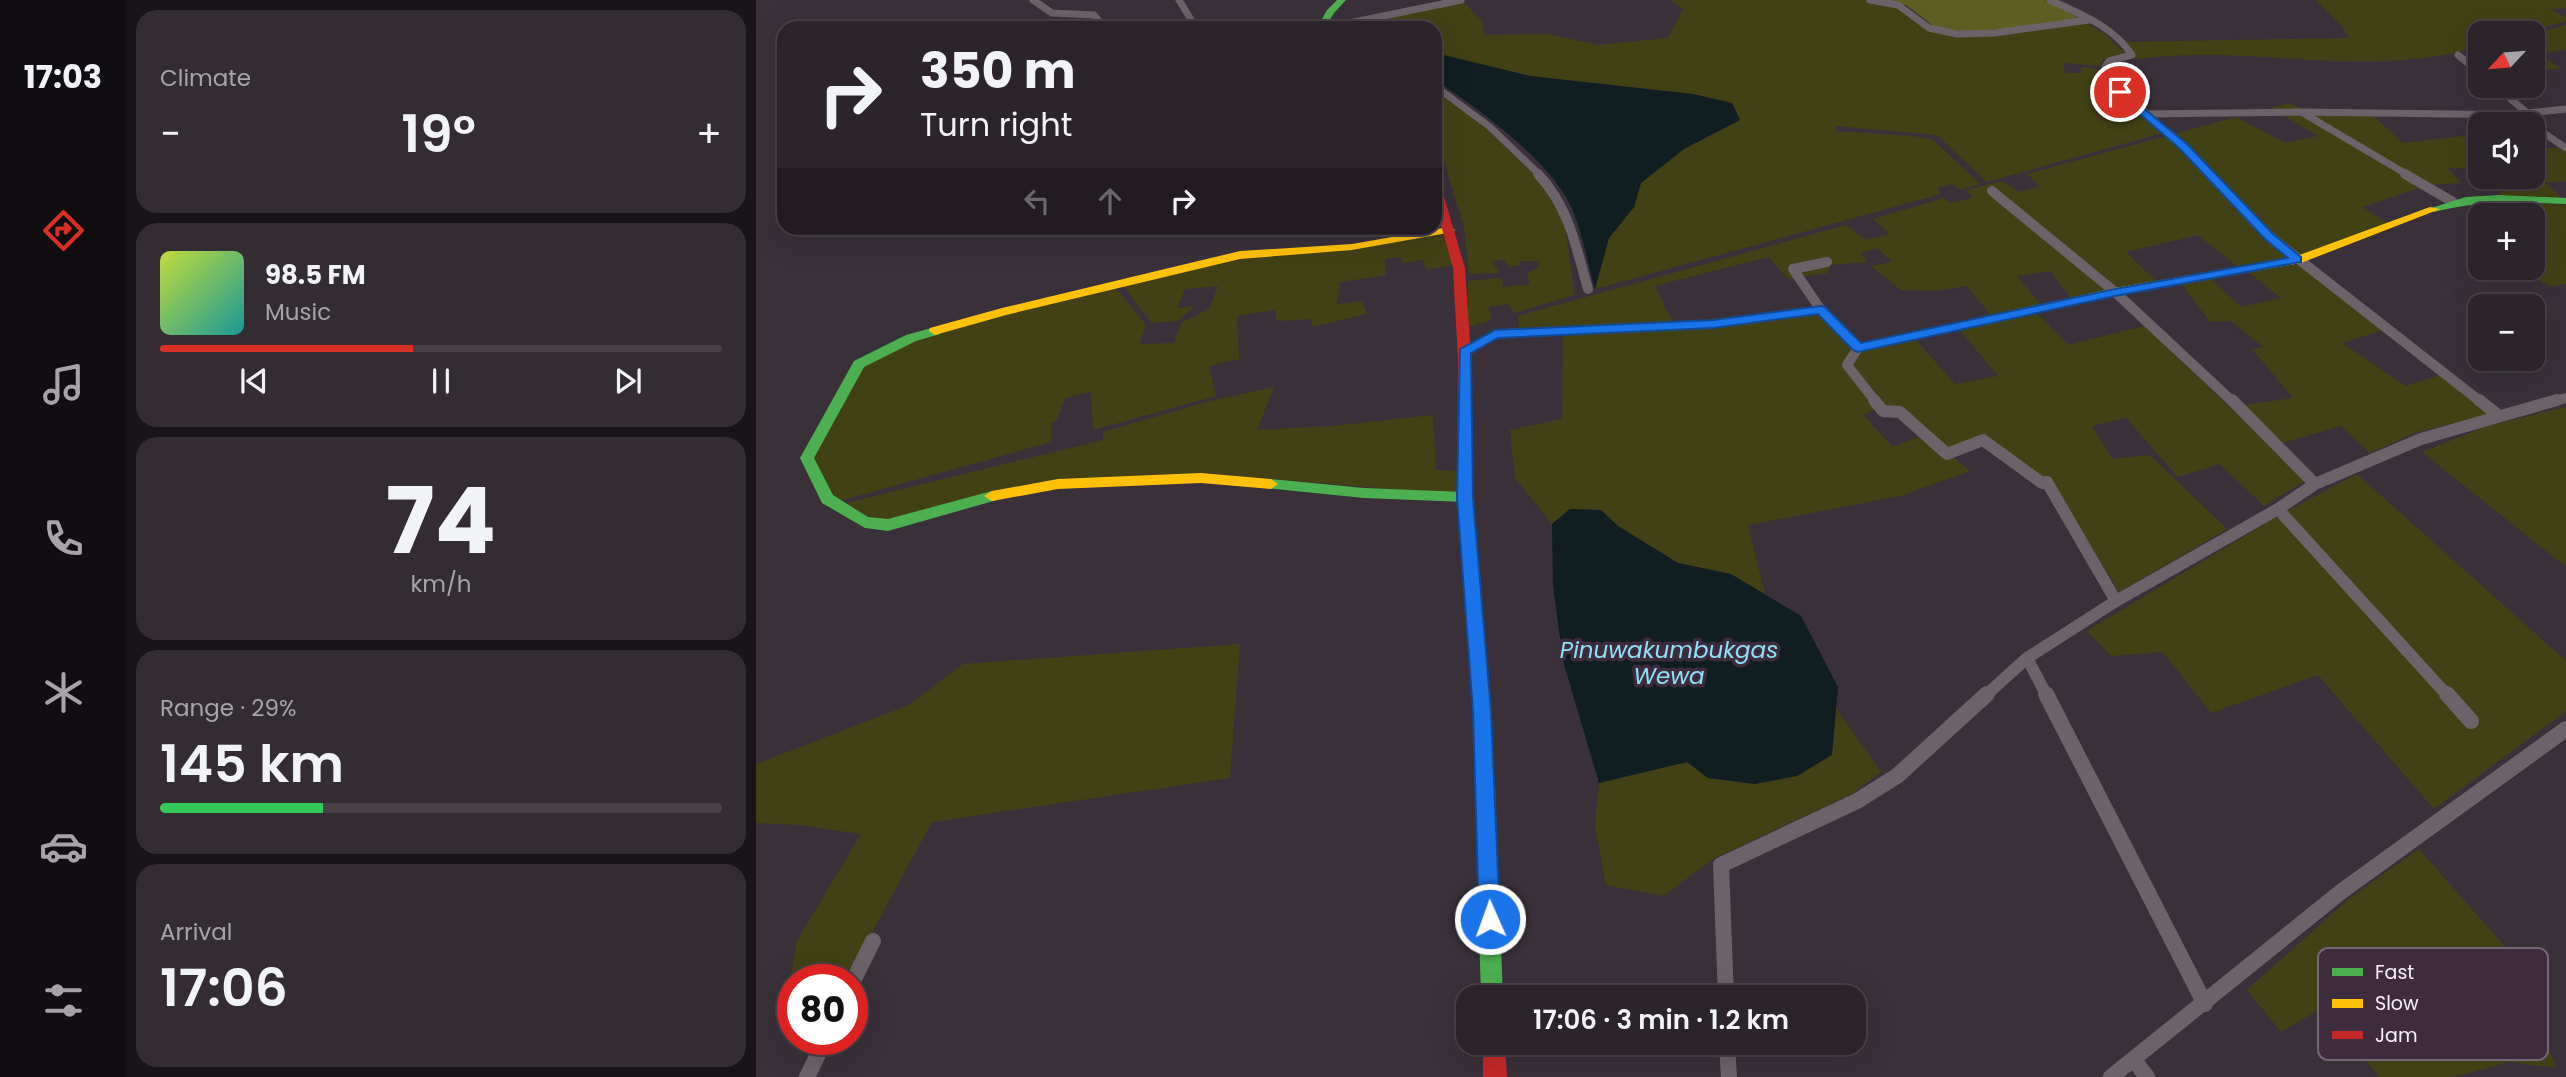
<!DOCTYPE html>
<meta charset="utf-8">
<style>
:root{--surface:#2b242b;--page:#332c33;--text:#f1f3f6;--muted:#a6a4a9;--line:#474147;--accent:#d93025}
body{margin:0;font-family:Poppins,sans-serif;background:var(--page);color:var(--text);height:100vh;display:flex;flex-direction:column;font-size:26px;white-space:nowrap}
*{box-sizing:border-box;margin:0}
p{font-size:23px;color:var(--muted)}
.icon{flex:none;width:38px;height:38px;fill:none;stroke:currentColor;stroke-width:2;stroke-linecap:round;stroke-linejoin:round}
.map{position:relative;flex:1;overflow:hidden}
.side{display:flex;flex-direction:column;gap:10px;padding:10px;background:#181418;width:630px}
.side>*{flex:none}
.guide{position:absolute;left:21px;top:21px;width:665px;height:214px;border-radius:21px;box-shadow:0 7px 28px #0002,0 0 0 2px var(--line);background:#2b242b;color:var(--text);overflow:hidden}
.needle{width:46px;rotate:244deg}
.fabs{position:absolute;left:1712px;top:21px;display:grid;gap:14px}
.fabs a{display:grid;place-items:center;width:77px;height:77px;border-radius:14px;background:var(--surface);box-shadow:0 7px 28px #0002,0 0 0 2px var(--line);font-size:35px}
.speed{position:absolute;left:21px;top:964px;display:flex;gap:14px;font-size:35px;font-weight:700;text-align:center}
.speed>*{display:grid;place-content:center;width:91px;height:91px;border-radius:50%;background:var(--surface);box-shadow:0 7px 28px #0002,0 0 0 2px var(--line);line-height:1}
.speed .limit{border:10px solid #d22;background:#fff;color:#111}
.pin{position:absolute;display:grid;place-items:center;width:60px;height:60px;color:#fff;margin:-30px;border:4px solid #fff;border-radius:50%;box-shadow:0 2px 7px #0007}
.me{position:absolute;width:77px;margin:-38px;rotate:358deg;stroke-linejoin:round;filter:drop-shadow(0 0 5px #0008)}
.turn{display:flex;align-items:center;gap:24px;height:147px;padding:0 28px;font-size:32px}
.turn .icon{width:91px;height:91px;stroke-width:2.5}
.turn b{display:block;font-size:49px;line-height:60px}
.lanes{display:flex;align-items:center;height:66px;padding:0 28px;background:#0003;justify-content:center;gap:35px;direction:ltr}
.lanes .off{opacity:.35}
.big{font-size:52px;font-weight:600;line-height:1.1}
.side .tile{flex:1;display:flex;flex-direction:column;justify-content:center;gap:10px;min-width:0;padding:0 24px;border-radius:21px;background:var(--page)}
.side .dial{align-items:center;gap:0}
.dial b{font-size:91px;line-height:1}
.song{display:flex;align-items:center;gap:21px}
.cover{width:84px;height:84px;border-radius:10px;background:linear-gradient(135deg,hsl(70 70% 55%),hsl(180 70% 35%))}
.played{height:7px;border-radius:4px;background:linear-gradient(90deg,var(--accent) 45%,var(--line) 45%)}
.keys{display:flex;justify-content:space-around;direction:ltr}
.heat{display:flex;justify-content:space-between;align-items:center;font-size:38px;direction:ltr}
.charge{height:10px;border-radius:5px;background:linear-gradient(90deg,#34c759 29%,var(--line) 0)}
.trip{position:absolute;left:700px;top:985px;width:410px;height:70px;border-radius:21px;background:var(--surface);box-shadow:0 7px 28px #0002,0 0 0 2px var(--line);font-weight:600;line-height:70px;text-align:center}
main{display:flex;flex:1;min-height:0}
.tabs{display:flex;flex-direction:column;width:126px;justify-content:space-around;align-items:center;background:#110e11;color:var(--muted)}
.tabs .icon{width:49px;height:49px}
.tabs .on{color:var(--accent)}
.tabs b{font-size:32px;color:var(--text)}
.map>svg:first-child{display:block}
.green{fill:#424115}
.forest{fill:#5e5e23}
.water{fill:#101d21}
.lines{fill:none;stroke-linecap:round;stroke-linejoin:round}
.street-far3{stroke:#6b626a;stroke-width:7}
.street-far2{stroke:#6b626a;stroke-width:10}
.street-far1{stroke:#6b626a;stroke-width:12}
.street{stroke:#6b626a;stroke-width:16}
.fast{fill:#4caf50;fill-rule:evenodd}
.slow{fill:#ffc107;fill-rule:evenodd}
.jam{fill:#c62828;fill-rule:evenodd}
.route{fill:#1a73e8;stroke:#114b97;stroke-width:2}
.labels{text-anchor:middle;stroke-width:7;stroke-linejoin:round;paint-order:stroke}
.water-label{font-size:23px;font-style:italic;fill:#8ee1f6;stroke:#3d2c3d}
.key{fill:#3d2c3d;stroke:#766676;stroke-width:2}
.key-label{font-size:19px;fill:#fbeffa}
</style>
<main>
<nav class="tabs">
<b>17:03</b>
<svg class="icon on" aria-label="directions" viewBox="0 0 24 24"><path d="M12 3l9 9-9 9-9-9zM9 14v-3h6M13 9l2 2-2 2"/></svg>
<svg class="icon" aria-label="music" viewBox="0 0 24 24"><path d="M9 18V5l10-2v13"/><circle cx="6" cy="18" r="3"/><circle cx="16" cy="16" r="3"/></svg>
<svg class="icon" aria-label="phone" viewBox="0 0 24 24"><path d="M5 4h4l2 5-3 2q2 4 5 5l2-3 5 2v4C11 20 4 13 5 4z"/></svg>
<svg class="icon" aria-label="climate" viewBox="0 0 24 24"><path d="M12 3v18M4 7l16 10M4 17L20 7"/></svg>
<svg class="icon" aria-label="car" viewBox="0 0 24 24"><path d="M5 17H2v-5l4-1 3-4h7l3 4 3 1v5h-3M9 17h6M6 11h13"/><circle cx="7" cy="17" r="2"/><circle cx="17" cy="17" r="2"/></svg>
<svg class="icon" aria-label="filters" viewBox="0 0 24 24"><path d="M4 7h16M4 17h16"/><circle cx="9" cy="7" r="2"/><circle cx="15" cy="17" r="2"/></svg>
</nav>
<section class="side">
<div class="tile"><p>Climate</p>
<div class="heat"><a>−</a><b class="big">19°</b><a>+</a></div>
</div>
<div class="tile">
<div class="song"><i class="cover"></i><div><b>98.5 FM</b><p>Music</p></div></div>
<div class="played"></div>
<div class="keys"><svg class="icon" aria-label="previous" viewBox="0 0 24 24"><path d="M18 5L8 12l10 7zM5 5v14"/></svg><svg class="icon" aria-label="pause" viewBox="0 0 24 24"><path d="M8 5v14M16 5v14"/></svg><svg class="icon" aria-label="next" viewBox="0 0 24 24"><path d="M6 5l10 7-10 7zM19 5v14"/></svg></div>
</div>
<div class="tile dial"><b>74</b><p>km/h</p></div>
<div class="tile"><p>Range · 29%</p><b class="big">145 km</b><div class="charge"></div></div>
<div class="tile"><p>Arrival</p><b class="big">17:06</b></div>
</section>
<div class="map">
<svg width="1810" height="1077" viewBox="0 0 1810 1077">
<rect width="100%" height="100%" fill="#393039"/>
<g class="green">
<polygon points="706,0 726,21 728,35 792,34 842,45 912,38 927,9 915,0 1107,0 1140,5 1161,22 1328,22 1349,34 1369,53 1347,59 1344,66 1307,63 1309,73 1325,73 1325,67 1342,69 1357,92 1406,133 1231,182 1181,135 1080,126 1080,131 1157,136 1177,140 1224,184 1204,190 1196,184 1181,188 1185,194 839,289 853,238 878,207 885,183 928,149 984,120 976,103 937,94 774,76 679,53 679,28 585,28 576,23"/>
<path d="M1560,0h250v8l-17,1 17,8v4l-42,12h-44v13c-84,26 -173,12 -258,9 -29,-1 -58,1 -87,4l-12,-17 226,-4 -6,-11z"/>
<polygon points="1810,25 1810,50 1782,54 1807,69 1776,69 1776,34"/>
<polygon points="679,89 710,109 787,183 807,214 819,295 758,313 752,304 733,307 736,320 712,327 712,281 746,278 747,287 774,284 771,273 782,268 783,261 763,261 764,265 754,267 747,259 736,262 744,273 713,274 708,227 679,131"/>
<polygon points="1533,103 1547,109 1616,115 1647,143 1717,135 1724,141 1724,172 1721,169 1692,168 1705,183 1672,185 1606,207 1633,224 1533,259 1481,266 1442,235 1370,252 1400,281 1315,298 1294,271 1261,276 1286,306 1235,315 1211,286 1178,291 1145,290 1115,266 1136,262 1122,248 1104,253 1111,262 1074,265 1072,273 1032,279 1012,257 899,286 917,323 1055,308 1097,351 1160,340 1199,384 1242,376 1203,329 1281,313 1312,345 1389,326 1550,480 1508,506 1464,464 1422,477 1370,418 1336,426 1356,459 1394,455 1471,529 1363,592 1293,476 1284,479 1227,434 1190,449 1130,405 1107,415 1137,447 1162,437 1191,457 1196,456 1214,471 1144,496 992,525 1009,594 975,574 922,563 862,526 845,510 814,509 796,524 759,478 754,430 806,419 807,334 763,329 762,316 1090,225 1109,240 1134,234 1117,219 1188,198 1195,203 1217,198 1210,190 1247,181 1263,192 1284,186 1271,174 1480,117 1529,143 1562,136 1515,108"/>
<polygon points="1776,148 1804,148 1810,153 1810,181 1789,183 1809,200 1750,198 1729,177 1776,177"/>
<polygon points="1738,201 1810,205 1810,284 1796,287 1760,268 1776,268 1776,215 1760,215 1762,213"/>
<polygon points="690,234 696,266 670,269 667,260 647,263 645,257 629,259 630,275 584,282 581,304 606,301 611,314 555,327 556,319 521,321 519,310 481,316 483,359 453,366 460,396 337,430 335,392 309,398 301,420 295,424 295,442 80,502 54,457 107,365 156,339 359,287 390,325 384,344 418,343 425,323 453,309 462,286 429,289 421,308 439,306 422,321 396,323 367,286 484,259"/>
<polygon points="1544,264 1627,330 1586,343 1650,386 1685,375 1736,414 1658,433 1614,453 1585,426 1527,443 1487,405 1537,398 1497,350 1507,347 1475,321 1454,322 1425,283 1454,278 1485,307 1525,298 1492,272"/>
<polygon points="518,387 501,430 576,426 677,415 680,470 706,471 704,495 447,473 303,481 131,521 110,516 90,503 347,440 347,432 454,401"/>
<polygon points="1810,407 1810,567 1666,452 1731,426"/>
<polygon points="1601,474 1810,661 1810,711 1678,809 1562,675 1455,713 1407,652 1355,656 1331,631 1522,516"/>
<polygon points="484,644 474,778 176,822 90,980 37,980 37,1023 27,1019 41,941 105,834 43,825 0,823 0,764 153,705 207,664"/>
<polygon points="1080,708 1125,772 1097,793 959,858 907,896 850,885 839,826 843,783 931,762 952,778 999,784 1076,755"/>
<polygon points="1663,849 1760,959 1800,1068 1753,1062 1698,1077 1624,1077 1566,1008 1525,1032 1491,990 1594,898"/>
</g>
<polygon class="forest" points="1125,0 1289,0 1327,20 1217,32 1182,29 1150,5"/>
<g class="water">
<path d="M679,53l95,23 163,18 39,9 8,17 -56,29 -43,34 -7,24 -25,31 -14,51c-7,-25 -12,-53 -22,-78 -18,-47 -95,-103 -138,-131z"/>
<polygon points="814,509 845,510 862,526 922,563 975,574 1045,616 1082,687 1076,755 1041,776 999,784 952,778 931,762 843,783 807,661 797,585 796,524"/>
</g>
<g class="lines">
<g class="street-far3">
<polyline points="277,0 296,13 338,15 347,26 353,28"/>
<polyline points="423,0 440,28"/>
<polyline points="1114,0 1142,5 1173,28 1201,34 1238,33 1333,20"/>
<path d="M1294,0c30,14 63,26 82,55l-23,6 -4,6 2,11 76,68 28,29"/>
<polyline points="569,28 705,0"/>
<polyline points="1702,55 1724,73"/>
<polyline points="679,86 734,127 784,175"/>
<polyline points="1740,86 1771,113"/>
<polyline points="1547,113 1652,175"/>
<polyline points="1391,114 1545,112 1771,115"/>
<polyline points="1776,124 1770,121 1771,113 1810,109"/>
<polyline points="1776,125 1810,148"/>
</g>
<g class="street-far2">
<path d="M782,174c31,33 38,73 50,115"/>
<polyline points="1453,174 1513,236 1725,402"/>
<polyline points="1649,174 1697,202"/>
<polyline points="1236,191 1359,292 1477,402"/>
<polyline points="1065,310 1037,269 1071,262"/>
<polyline points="1102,348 1091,365 1120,402"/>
<polyline points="1794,402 1810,398"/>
</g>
<g class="street-far1">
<polyline points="1118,400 1127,411 1144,412 1191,454 1227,440 1286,483 1291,482 1360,601"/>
<polyline points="1476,400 1559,484"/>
<polyline points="1723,400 1742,415"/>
<polyline points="1522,509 1692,696"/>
<polyline points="1271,658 1291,696"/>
<polyline points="1229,696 1271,658 1360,601 1522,509 1559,484 1665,439 1801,400"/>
</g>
<g class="street">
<polyline points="1290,694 1449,1004"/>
<polyline points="1691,694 1715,721"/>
<polyline points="96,983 117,941"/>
<polyline points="970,998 965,865 1101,801 1141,776 1231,694"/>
<polyline points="971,1043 973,1077"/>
<polyline points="1378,1060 1391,1077"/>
<polyline points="51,1077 69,1040"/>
<polyline points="1355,1077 1586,891 1810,729"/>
</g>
<g class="fast">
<polygon points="581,0 590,0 578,13 569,28 561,28 571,10"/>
<path d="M1743,195l67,3v6c-46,-2 -87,-4 -132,8l-6,-3 38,-12z"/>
<polygon points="179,327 185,331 184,334 160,341 108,367 58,458 77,495 112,517 132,519 236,491 244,496 241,500 132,531 109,528 66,503 44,458 98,361 150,335"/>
<polygon points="515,479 608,488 709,492 717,497 709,502 608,498 510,488 508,484 510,480"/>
<polygon points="729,778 736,781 739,787 747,998 725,998 719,787 722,781"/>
</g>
<g class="slow">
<polygon points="1674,207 1684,209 1545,263 1359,296 1185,334 1179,330 1185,326 1359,288 1538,257"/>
<polygon points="693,227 699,230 697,232 596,250 484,259 250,315 179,335 173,331 174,328 246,308 484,251 596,244"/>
<polygon points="445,473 515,479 522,484 515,489 445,483 302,489 236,501 228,496 236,491 302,479"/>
</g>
<g class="jam">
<polygon points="679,180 684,183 709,268 714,343 739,330 957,320 1065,306 1069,307 1105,343 1185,326 1191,330 1185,334 1102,352 1097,351 1062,314 957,328 742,338 715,354 717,497 735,711 739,787 736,793 729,796 722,793 719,787 717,711 701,497 702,360 697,268 679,203"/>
<polygon points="727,1043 749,1043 751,1077 727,1077"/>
</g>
</g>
<polygon class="route" points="1364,89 1431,144 1517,234 1545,257 1545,262 1359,296 1102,352 1097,350 1062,314 957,328 742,338 715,353 717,498 735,711 744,919 741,927 734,930 726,927 723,919 717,711 701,498 704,349 739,330 957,320 1065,306 1069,307 1105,343 1359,289 1532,258 1509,239 1423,148 1361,94 1361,90"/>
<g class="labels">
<g class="water-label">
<text x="913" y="658">Pinuwakumbukgas<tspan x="913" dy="26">Wewa</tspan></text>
</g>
</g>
<rect x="1562" y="948" width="230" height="112" rx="10" class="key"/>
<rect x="1576" y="968" width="31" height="8" fill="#4caf50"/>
<rect x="1576" y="999" width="31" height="9" fill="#ffc107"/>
<rect x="1576" y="1031" width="31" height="8" fill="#c62828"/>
<g class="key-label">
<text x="1619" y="979">Fast</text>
<text x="1619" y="1010">Slow</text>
<text x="1619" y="1042">Jam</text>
</g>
</svg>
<div class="fabs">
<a><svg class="needle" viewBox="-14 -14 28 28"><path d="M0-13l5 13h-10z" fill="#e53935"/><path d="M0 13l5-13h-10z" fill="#a6a4a9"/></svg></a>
<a><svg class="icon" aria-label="sound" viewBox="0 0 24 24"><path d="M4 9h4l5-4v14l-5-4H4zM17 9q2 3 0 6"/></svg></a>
<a>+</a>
<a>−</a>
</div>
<div class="speed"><div class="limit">80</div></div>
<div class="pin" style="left:1364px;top:92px;background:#d93025"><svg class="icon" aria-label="arrive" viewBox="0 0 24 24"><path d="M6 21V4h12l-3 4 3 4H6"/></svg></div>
<svg class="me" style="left:734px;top:919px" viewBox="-20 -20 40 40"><circle r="17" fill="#1a73e8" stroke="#fff" stroke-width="3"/><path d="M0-11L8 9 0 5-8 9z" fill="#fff"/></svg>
<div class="trip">17:06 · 3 min · 1.2 km</div>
<div class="guide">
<div class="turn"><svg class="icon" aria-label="right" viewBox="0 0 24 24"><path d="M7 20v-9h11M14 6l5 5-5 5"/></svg><div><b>350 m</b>Turn right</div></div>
<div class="lanes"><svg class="icon off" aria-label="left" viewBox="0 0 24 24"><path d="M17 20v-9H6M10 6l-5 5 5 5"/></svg><svg class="icon off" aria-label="ahead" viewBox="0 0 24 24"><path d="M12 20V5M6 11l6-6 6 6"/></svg><svg class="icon" aria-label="right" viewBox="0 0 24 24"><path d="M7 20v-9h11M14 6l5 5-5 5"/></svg></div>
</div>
</div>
</main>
